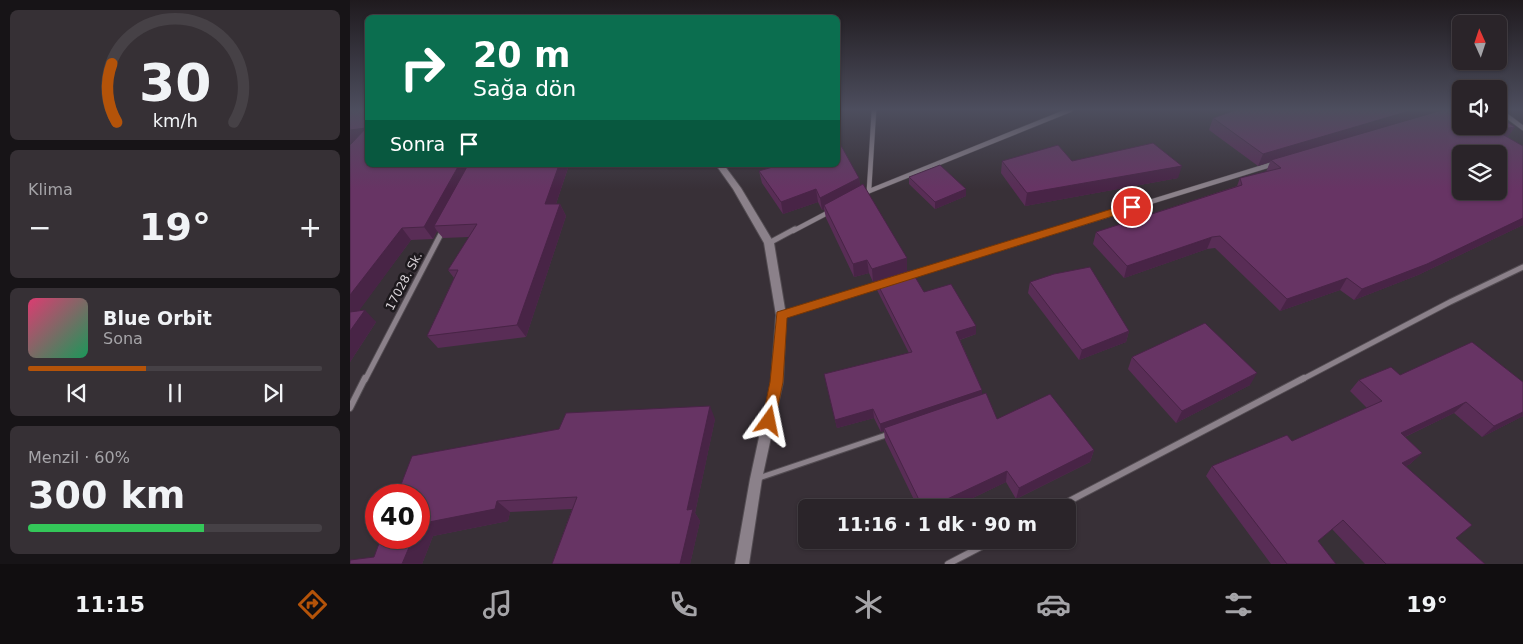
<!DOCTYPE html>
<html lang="tr">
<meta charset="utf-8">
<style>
:root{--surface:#2a2429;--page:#363035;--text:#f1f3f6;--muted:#a5a4a8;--line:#464146;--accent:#b45309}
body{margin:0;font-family:"DejaVu Sans",sans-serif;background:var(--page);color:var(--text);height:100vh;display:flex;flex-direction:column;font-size:19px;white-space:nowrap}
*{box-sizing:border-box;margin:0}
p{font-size:16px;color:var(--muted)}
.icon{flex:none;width:28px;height:28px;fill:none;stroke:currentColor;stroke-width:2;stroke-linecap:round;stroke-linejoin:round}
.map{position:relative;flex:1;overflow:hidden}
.drawer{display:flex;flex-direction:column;gap:10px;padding:10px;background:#171417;width:350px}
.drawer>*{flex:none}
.hud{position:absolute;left:15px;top:15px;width:475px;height:152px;border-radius:8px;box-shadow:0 1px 4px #0004,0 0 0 1px var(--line);background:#0b6e4f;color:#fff;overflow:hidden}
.needle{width:32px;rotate:357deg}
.tools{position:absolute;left:1102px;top:15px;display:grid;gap:10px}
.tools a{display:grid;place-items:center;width:55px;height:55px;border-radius:8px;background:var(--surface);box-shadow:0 1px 4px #0004,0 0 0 1px var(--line);font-size:25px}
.speed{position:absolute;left:15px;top:484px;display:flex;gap:10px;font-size:25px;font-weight:700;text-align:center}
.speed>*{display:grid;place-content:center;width:65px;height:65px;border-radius:50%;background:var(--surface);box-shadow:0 1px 4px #0004,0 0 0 1px var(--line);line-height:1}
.speed .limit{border:8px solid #d22;background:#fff;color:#111}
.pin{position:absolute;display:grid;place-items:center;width:42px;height:42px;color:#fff;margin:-21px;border:2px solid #fff;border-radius:50%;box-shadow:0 1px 5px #0007}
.me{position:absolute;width:55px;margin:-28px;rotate:12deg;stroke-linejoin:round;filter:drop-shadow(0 0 4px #0008)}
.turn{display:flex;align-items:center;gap:18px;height:105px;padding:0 25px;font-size:22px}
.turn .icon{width:65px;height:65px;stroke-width:2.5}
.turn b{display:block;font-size:35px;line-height:42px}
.then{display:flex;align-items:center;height:48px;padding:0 25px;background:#0003;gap:10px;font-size:19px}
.big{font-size:38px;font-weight:700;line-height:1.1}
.drawer .tile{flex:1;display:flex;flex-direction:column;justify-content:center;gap:8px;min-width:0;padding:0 18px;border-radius:8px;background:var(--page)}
.drawer .dial{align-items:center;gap:0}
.dial svg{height:130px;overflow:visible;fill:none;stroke:var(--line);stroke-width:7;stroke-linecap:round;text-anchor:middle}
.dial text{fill:var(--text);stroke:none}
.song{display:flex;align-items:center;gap:15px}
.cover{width:60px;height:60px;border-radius:8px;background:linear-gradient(135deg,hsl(340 70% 55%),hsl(150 70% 35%))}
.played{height:5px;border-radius:2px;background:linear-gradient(90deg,var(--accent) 40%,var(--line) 40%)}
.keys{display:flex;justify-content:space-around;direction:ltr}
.heat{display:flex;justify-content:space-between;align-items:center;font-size:28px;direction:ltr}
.charge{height:8px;border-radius:4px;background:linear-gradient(90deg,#34c759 60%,var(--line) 0)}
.trip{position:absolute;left:448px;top:499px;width:278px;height:50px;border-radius:8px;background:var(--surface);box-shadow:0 1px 4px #0004,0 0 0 1px var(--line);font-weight:700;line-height:50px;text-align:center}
.dock{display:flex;height:80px;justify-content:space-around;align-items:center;background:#110e10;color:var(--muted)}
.dock .icon{width:35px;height:35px}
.dock .selected{color:var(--accent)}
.dock b{font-size:22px;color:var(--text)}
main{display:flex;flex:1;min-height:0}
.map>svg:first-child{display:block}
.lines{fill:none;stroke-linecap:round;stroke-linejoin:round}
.lane-casing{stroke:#534c52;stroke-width:7}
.street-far2-casing{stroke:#534c52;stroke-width:5.5}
.street-far1-casing{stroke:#534c52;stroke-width:7}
.street-casing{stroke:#534c52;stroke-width:8}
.secondary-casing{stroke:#534c52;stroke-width:2}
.lane{stroke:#8b818a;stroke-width:5}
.street-far2{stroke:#8b818a;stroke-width:4.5}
.street-far1{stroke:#8b818a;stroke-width:5}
.street{stroke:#8b818a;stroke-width:6}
.secondary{fill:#8b818a;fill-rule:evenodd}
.wall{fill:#592d56}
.shaded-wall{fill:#482446}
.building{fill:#673464;stroke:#482446;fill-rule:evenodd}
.route{fill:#b45309;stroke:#753606}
.labels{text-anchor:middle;stroke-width:5;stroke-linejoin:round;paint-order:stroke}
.street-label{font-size:12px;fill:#d7d1d6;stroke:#1d191d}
</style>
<main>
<section class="drawer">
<div class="tile dial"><svg viewBox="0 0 100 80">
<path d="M14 69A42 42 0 1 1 86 69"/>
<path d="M14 69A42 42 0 0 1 11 33" stroke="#b45309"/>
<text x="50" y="56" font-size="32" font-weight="700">30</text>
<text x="50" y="72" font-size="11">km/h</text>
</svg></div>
<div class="tile"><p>Klima</p>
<div class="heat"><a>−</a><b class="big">19°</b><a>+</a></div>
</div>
<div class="tile">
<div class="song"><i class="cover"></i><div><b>Blue Orbit</b><p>Sona</p></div></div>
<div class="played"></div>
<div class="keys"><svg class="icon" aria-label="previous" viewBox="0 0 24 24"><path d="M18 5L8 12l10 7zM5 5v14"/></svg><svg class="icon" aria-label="pause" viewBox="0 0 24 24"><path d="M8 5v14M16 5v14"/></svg><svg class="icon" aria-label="next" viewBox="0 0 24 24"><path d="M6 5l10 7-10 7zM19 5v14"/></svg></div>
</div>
<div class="tile"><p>Menzil · 60%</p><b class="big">300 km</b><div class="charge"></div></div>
</section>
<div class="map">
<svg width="1173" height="564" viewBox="0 0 1173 564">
<rect width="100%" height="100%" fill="#383037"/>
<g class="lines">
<defs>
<polyline id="lane" points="409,478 539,434"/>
<g id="street-far2">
<polyline points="1149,110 1173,128"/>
<polyline points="519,190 524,110"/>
<polyline points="512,194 720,110"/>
<polyline points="443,231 481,211"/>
<polyline points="706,231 923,164"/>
</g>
<g id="street-far1">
<polyline points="419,243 445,229"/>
<polyline points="558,276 710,229"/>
<polyline points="431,315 531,284"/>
<polyline points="15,380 93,230"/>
<polyline points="951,380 1100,302 1173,267"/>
</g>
<g id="street">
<polyline points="0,408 15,378"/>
<polyline points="706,508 954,378"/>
<polyline points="598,564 644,540"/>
</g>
<polygon id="secondary" points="366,165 374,165 391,188 424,243 436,315 433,382 412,479 399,564 385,564 400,479 421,382 426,315 414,243 383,189"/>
</defs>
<use href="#lane" class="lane-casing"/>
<use href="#street-far2" class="street-far2-casing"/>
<use href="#street-far1" class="street-far1-casing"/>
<use href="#street" class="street-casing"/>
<use href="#secondary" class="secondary-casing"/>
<use href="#lane" class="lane"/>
<use href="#street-far2" class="street-far2"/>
<use href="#street-far1" class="street-far1"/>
<use href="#street" class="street"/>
<use href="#secondary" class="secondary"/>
</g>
<g class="wall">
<polygon points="0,110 18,165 219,165 206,204 210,204 216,216 176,337 88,348 77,336 104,278 98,270 119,237 93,238 87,231 83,239 61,240 9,310 26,322 0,362 0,145 2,143"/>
<polygon points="863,118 1165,127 1157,137 1173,146 1173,225 1068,275 1004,300 990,290 930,311 865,248 857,249 774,278 743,244 746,232 887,186 890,178 916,172 920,162 908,166 859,130"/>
<polygon points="652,161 722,161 828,178 675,206 651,173"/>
<polygon points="424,165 488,165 509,178 510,186 557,258 557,271 574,292 626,334 610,340 632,390 632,394 647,419 744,450 740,462 666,499 656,482 602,508 568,508 535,440 534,431 531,432 524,418 487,428 476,383 559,353 527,290 526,281 523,282 519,273 504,277 476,218 474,209 472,210 468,202 433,214 412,183 409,171 425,166"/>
<polygon points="559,177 616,196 585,209 559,184"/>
<polygon points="680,282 779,331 776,342 729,360 678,293"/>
<polygon points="782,357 900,385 826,423 778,369"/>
<polygon points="1050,375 1173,382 1173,416 1132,437 1104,413 1055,437 1072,453 1060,464 1056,466 1106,538 1135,564 1015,564 982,529 968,541 986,564 921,564 856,476 862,466 942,441 1017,408 1000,391 1009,380"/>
<polygon points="365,419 345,513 350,521 340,564 202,564 222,509 160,512 158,521 83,536 72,564 0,564 24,557 69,495"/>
</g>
<g class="shaded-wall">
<polygon points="1063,110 1094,110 921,160 920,162 908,166 913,154"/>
<polygon points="1165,127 1157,138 1145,130"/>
<polygon points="16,128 18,141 0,143 0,130"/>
<polygon points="109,165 123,165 84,226 87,231 83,239 74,227"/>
<polygon points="209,165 219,165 202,216 195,204"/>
<polygon points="832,166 828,178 675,206 677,193"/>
<polygon points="509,178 511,190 474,205 474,209 472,210 470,198"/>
<polygon points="466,189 468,202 433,214 431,202"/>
<polygon points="616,189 616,196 585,209 585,202"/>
<polygon points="210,204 216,216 176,337 167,325"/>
<polygon points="1173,218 1173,225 1068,275 1004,300 1012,289"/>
<polygon points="52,228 61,240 0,323 0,295"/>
<polygon points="862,237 857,249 774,278 777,266"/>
<polygon points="557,258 557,271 523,282 522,269"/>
<polygon points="517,260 519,273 504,277 503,264"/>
<polygon points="997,278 990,290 930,311 937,299"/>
<polygon points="15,310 26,322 0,362 0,331"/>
<polygon points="626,326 626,334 606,341 606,332"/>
<polygon points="779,331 776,342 729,360 732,350"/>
<polygon points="907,373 900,385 826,423 832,411"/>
<polygon points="632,390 632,399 534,428 534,431 531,432 530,424"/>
<polygon points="1116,402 1104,413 1040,444 1051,433"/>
<polygon points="360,406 365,419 345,513 350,521 340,564 330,564 337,510"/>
<polygon points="523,409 524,418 487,428 485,420"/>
<polygon points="1173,412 1173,416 1132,437 1144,426"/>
<polygon points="744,450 740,462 666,499 669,488"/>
<polygon points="1072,453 1060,464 1041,474 1052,463"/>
<polygon points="657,471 656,482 602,508 578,508"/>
<polygon points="147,501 160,512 158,521 83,536 72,564 52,564 63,538 69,538 69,524"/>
</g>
<g class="building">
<polygon points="0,110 18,110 18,165 109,165 74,227 52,228 0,295 0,145 16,128 0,130"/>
<polygon points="886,110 1063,110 913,154 863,118"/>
<path d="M1092,110h19v16h38v-9l16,10 -20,3 28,16v72l-96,46 -65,25 -15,-11 -60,21 -67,-63 -8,1 -85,29 -31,-34 146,-47 -2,-7 41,-10 -10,-8zM1111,154h38v37h-38z"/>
<polygon points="488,140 509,178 470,198 466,189 431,202 409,171 426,166 425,165 488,165"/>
<polygon points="803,143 832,166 677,193 652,161 708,145 722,161"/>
<polygon points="118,165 209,165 195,204 210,204 167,325 77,336 108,270 98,270 127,224 84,226"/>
<polygon points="590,165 616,189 585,202 559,177"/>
<polygon points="513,184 557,258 522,269 517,260 503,264 474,205"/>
<polygon points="740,267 779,331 732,350 680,282 704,274"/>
<polygon points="561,270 574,292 601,284 626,326 606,332 632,390 530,424 523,409 485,420 474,374 562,352 526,281"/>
<polygon points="15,310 0,331 0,312"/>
<polygon points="855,323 907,373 832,411 782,357"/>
<polygon points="1122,342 1173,382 1173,412 1144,426 1116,402 1051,433 1072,453 1052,463 1122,525 1106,538 1135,564 1036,564 993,520 968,541 986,564 937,564 862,466 937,435 942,441 1032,401 1009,380 1041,367 1050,375"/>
<polygon points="636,393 647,419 700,394 744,450 669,488 657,471 578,508 573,508 534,428"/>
<polygon points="360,406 337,510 343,509 330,564 202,564 227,497 147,501 145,509 69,524 69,495 47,495 62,456 209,429 216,413"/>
<polygon points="31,538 63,538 52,564 0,564 0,560 24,557"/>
</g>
<linearGradient id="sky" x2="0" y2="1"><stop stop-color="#1f1a1e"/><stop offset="0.58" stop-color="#4d4e5e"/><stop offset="1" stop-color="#4d4e5e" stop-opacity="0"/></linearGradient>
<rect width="1173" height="189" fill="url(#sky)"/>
<polygon class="route" points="778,204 785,204 787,207 785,209 437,318 433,382 425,421 423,425 419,427 414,425 412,421 420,382 427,312"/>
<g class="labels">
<g class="street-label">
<text transform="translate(54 281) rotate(-62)" y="4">17028. Sk.</text>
</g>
</g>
</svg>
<div class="tools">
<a><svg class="needle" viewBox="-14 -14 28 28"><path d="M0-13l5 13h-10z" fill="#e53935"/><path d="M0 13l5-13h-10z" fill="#a5a4a8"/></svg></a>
<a><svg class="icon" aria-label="sound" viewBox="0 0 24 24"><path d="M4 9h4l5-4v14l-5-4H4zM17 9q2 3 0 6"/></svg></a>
<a><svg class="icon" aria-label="layers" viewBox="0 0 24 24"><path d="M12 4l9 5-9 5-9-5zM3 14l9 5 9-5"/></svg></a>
</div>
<div class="speed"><div class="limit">40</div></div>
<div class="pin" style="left:782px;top:207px;background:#d93025"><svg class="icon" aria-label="arrive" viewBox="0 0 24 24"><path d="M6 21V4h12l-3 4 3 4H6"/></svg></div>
<svg class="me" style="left:419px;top:421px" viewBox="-20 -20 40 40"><path d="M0-17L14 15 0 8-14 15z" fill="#b45309" stroke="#fff" stroke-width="4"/></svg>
<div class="trip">11:16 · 1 dk · 90 m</div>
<div class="hud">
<div class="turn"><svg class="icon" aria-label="right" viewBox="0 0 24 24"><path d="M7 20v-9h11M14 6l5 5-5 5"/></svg><div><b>20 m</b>Sağa dön</div></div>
<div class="then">Sonra<svg class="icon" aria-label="arrive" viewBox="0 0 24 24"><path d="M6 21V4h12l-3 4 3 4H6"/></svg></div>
</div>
</div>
</main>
<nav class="dock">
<b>11:15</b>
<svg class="icon selected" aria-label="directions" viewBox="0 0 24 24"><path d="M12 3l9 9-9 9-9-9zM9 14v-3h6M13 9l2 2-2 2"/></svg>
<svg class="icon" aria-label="music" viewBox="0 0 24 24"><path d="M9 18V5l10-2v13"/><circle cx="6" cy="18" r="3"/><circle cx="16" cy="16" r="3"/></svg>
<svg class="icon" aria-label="phone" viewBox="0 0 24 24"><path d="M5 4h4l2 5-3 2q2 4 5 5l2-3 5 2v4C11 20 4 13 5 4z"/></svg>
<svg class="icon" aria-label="climate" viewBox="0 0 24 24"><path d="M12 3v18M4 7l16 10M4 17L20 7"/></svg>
<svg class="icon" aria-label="car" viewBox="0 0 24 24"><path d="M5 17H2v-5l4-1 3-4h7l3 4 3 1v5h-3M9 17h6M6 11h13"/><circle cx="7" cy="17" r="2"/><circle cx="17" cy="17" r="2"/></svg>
<svg class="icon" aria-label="filters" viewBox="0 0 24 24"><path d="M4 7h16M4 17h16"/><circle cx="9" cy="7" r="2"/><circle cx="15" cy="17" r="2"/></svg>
<b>19°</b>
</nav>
